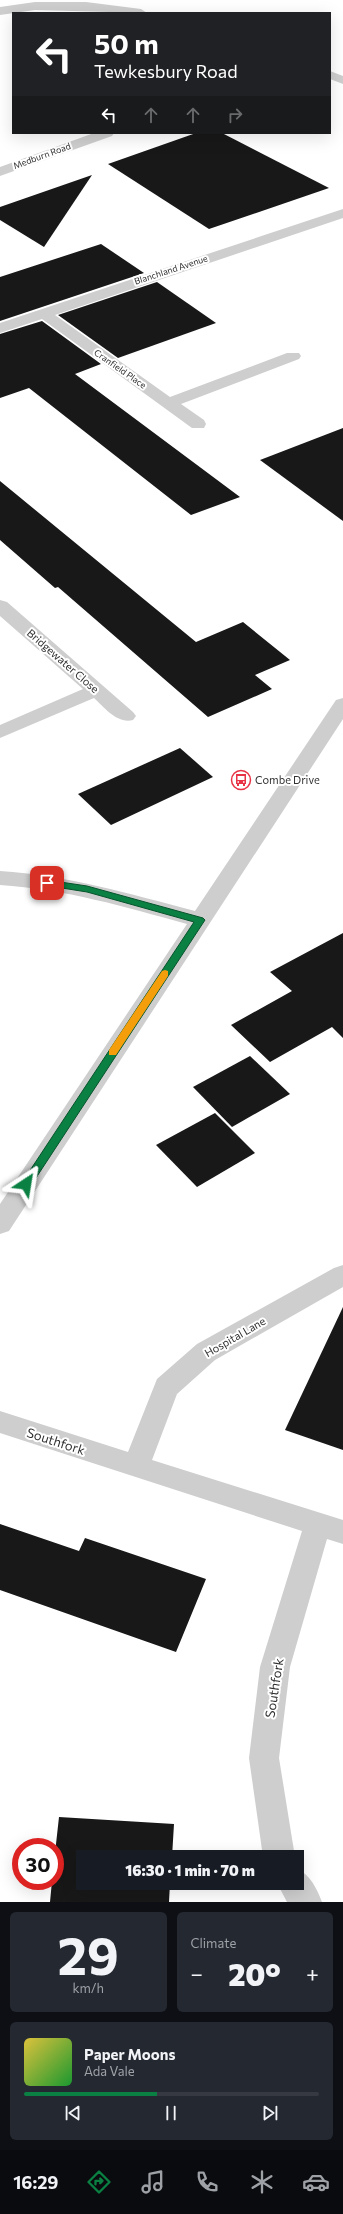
<!DOCTYPE html>
<meta charset="utf-8">
<style>
:root{--surface:#171b24;--page:#242831;--text:#f1f3f6;--muted:#9ea1a6;--line:#363941;--accent:#0b8043}
body{margin:0;font-family:Commissioner,sans-serif;background:var(--page);color:var(--text);height:100vh;display:flex;flex-direction:column;font-size:15px;white-space:nowrap}
*{box-sizing:border-box;margin:0}
p{font-size:13px;color:var(--muted)}
.icon{flex:none;width:22px;height:22px;fill:none;stroke:currentColor;stroke-width:2;stroke-linecap:round;stroke-linejoin:round}
.map{position:relative;height:1902px;overflow:hidden}
.panel{display:flex;flex-direction:column;gap:10px;padding:10px;background:#0d0f14;flex:1}
.panel>*{flex:none}
.hud{position:absolute;left:12px;top:12px;width:319px;height:122px;border-radius:0px;box-shadow:0 4px 16px #0002;background:#202124;color:#fff;overflow:hidden}
.speed{position:absolute;left:12px;top:1838px;display:flex;gap:8px;font-size:20px;font-weight:700;text-align:center}
.speed>*{display:grid;place-content:center;width:52px;height:52px;border-radius:50%;background:var(--surface);box-shadow:0 4px 16px #0002;line-height:1}
.speed .limit{border:6px solid #d22;background:#fff;color:#111}
.pin{position:absolute;display:grid;place-items:center;width:34px;height:34px;color:#fff;margin:-17px;border-radius:8px;box-shadow:0 2px 6px #0006}
.me{position:absolute;width:44px;margin:-22px;rotate:33deg;stroke-linejoin:round;filter:drop-shadow(0 0 3px #0008)}
.turn{display:flex;align-items:center;gap:14px;height:84px;padding:0 16px;font-size:18px}
.turn .icon{width:52px;height:52px;stroke-width:2.5}
.turn b{display:block;font-size:28px;line-height:34px}
.lanes{display:flex;align-items:center;height:38px;padding:0 16px;background:#0003;justify-content:center;gap:20px;direction:ltr}
.lanes .off{opacity:.35}
.big{font-size:30px;font-weight:800;line-height:1.1}
.panel .card{flex:1;display:flex;flex-direction:column;justify-content:center;gap:6px;min-width:0;padding:0 14px;border-radius:6px;background:var(--page)}
.panel .dial{align-items:center;gap:0}
.dial b{font-size:52px;line-height:1}
.song{display:flex;align-items:center;gap:12px}
.cover{width:48px;height:48px;border-radius:6px;background:linear-gradient(135deg,hsl(50 70% 55%),hsl(130 70% 35%))}
.played{height:4px;border-radius:2px;background:linear-gradient(90deg,var(--accent) 45%,var(--line) 45%)}
.keys{display:flex;justify-content:space-around;direction:ltr}
.heat{display:flex;justify-content:space-between;align-items:center;font-size:22px;direction:ltr}
.panel .tiles{flex:1;display:grid;gap:10px;grid-template-columns:1fr 1fr}
.card:last-child{grid-column:span 2}
.trip{position:absolute;left:76px;top:1850px;width:228px;height:40px;border-radius:0px;background:var(--surface);box-shadow:0 4px 16px #0002;font-weight:800;line-height:40px;text-align:center}
.dock{display:flex;height:64px;justify-content:space-around;align-items:center;background:#090b0e;color:var(--muted)}
.dock .icon{width:28px;height:28px}
.dock .active{color:var(--accent)}
.dock b{font-size:18px;color:var(--text)}
.map>svg:first-child{display:block}
.building{fill:#181818}
.lines{fill:none;stroke-linecap:round;stroke-linejoin:round}
.minor{fill:#cecece;fill-rule:evenodd}
.route{fill:#0b8043;stroke:#07532c}
.slow{fill:#f59e0b}
.labels{text-anchor:middle;stroke-width:4;stroke-linejoin:round;paint-order:stroke}
.far-street-label{font-size:9px;fill:#313131;stroke:#fff}
.street-label{font-size:11px;fill:#313131;stroke:#fff}
.poi-label{font-size:11px;fill:#313131;stroke:#fff;text-anchor:start}
.near-street-label{font-size:13px;fill:#313131;stroke:#fff}
</style>
<div class="map">
<svg width="343" height="1902" viewBox="0 0 343 1902">
<rect width="100%" height="100%" fill="#fff"/>
<g class="building">
<polygon points="196,133 222,133 329,188 209,229 108,164"/>
<polygon points="92,175 44,247 0,220 0,207"/>
<polygon points="101,244 144,273 0,321 0,277"/>
<polygon points="157,282 216,323 118,358 58,315"/>
<polygon points="42,321 101,364 75,374 240,497 191,515 29,388 0,398 0,334"/>
<polygon points="343,428 343,521 260,460"/>
<polygon points="0,481 196,642 243,622 290,660 255,675 272,689 208,717 58,587 55,588 0,540"/>
<polygon points="180,748 213,777 111,825 78,794"/>
<polygon points="343,933 343,1038 332,1027 270,1062 231,1025 292,991 270,972"/>
<polygon points="250,1056 290,1094 232,1127 193,1087"/>
<polygon points="215,1113 255,1153 197,1187 156,1145"/>
<polygon points="343,1307 343,1450 285,1430"/>
<polygon points="0,1524 79,1551 85,1538 206,1579 176,1652 0,1590"/>
<polygon points="59,1817 174,1824 172,1857 83,1857 83,1883 170,1883 169,1902 50,1902 52,1881 55,1881 55,1853"/>
</g>
<g class="lines">
<g class="minor">
<polygon points="35,2 86,2 141,9 147,13 35,10 0,15 0,7"/>
<polygon points="330,71 343,76 343,84 330,79"/>
<polygon points="94,133 114,133 112,136 0,176 0,167"/>
<polygon points="343,209 343,218 55,315 170,397 287,353 299,353 301,356 299,359 181,404 204,420 206,424 204,428 192,428 42,319 0,333 0,323"/>
<path d="M0,600l7,2 126,110 3,4 -3,4c-16,4 -28,-12 -39,-22l-94,40v-13l83,-36 -83,-73z"/>
<path d="M343,698v21l-334,512 -9,3v-30l187,-280c-62,-17 -122,-35 -187,-39v-14c67,4 130,23 195,40l141,-211z"/>
<polygon points="343,1265 343,1287 215,1360 177,1394 152,1460 343,1520 343,1544 327,1539 290,1667 279,1758 295,1857 263,1857 249,1758 260,1667 302,1531 0,1433 0,1411 128,1452 157,1379 197,1344 334,1268"/>
<path d="M297,1869c13,5 20,20 25,33h-35l-10,-19h20z"/>
</g>
</g>
<polygon class="route" points="47,880 87,886 203,918 205,920 30,1187 23,1187 23,1181 194,922 87,892 43,885 43,881"/>
<polygon class="slow" points="165,970 168,971 168,976 116,1055 109,1055 109,1050 162,971"/>
<defs>
<symbol id="bus-ring" viewBox="-11 -11 22 22"><circle r="9.5" fill="#fff" stroke="#e83346" stroke-width="1.5"/><path d="M-5-6H5V4H4V6H2V4H-2V6H-4V4H-5ZM-3.5-4V0h7V-4ZM-3.5 1.2v1.5H-2V1.2ZM2 1.2v1.5H3.5V1.2Z" fill="#e83346"/></symbol>
</defs>
<g fill-rule="evenodd">
<use href="#bus-ring" x="230" y="769" width="22" height="22"/>
</g>
<g class="labels">
<g class="far-street-label">
<text transform="translate(42 156) rotate(-20)" y="3">Medburn Road</text>
<text transform="translate(171 270) rotate(-18)" y="3">Blanchland Avenue</text>
<text transform="translate(120 369) rotate(35)" y="3">Cranfield Place</text>
</g>
<g class="street-label">
<text transform="translate(63 661) rotate(41)" y="4">Bridgewater Close</text>
<text transform="translate(235 1337) rotate(-30)" y="4">Hospital Lane</text>
</g>
<g class="poi-label">
<text x="255" y="784">Combe Drive</text>
</g>
<g class="near-street-label">
<text transform="translate(56 1441) rotate(18)" y="5">Southfork</text>
<text transform="translate(274 1688) rotate(-81)" y="5">Southfork</text>
</g>
</g>
</svg>
<div class="speed"><div class="limit">30</div></div>
<div class="pin" style="left:47px;top:883px;background:#d93025"><svg class="icon" aria-label="arrive" viewBox="0 0 24 24"><path d="M6 21V4h12l-3 4 3 4H6"/></svg></div>
<svg class="me" style="left:26px;top:1184px" viewBox="-20 -20 40 40"><path d="M0-17L14 15 0 8-14 15z" fill="#0b8043" stroke="#fff" stroke-width="4"/></svg>
<div class="trip">16:30 · 1 min · 70 m</div>
<div class="hud">
<div class="turn"><svg class="icon" aria-label="left" viewBox="0 0 24 24"><path d="M17 20v-9H6M10 6l-5 5 5 5"/></svg><div><b>50 m</b>Tewkesbury Road</div></div>
<div class="lanes"><svg class="icon" aria-label="left" viewBox="0 0 24 24"><path d="M17 20v-9H6M10 6l-5 5 5 5"/></svg><svg class="icon off" aria-label="ahead" viewBox="0 0 24 24"><path d="M12 20V5M6 11l6-6 6 6"/></svg><svg class="icon off" aria-label="ahead" viewBox="0 0 24 24"><path d="M12 20V5M6 11l6-6 6 6"/></svg><svg class="icon off" aria-label="right" viewBox="0 0 24 24"><path d="M7 20v-9h11M14 6l5 5-5 5"/></svg></div>
</div>
</div>
<section class="panel">
<div class="tiles">
<div class="card dial"><b>29</b><p>km/h</p></div>
<div class="card"><p>Climate</p>
<div class="heat"><a>−</a><b class="big">20°</b><a>+</a></div>
</div>
<div class="card">
<div class="song"><i class="cover"></i><div><b>Paper Moons</b><p>Ada Vale</p></div></div>
<div class="played"></div>
<div class="keys"><svg class="icon" aria-label="previous" viewBox="0 0 24 24"><path d="M18 5L8 12l10 7zM5 5v14"/></svg><svg class="icon" aria-label="pause" viewBox="0 0 24 24"><path d="M8 5v14M16 5v14"/></svg><svg class="icon" aria-label="next" viewBox="0 0 24 24"><path d="M6 5l10 7-10 7zM19 5v14"/></svg></div>
</div>
</div>
</section>
<nav class="dock">
<b>16:29</b>
<svg class="icon active" aria-label="directions" viewBox="0 0 24 24"><path d="M12 3l9 9-9 9-9-9zM9 14v-3h6M13 9l2 2-2 2"/></svg>
<svg class="icon" aria-label="music" viewBox="0 0 24 24"><path d="M9 18V5l10-2v13"/><circle cx="6" cy="18" r="3"/><circle cx="16" cy="16" r="3"/></svg>
<svg class="icon" aria-label="phone" viewBox="0 0 24 24"><path d="M5 4h4l2 5-3 2q2 4 5 5l2-3 5 2v4C11 20 4 13 5 4z"/></svg>
<svg class="icon" aria-label="climate" viewBox="0 0 24 24"><path d="M12 3v18M4 7l16 10M4 17L20 7"/></svg>
<svg class="icon" aria-label="car" viewBox="0 0 24 24"><path d="M5 17H2v-5l4-1 3-4h7l3 4 3 1v5h-3M9 17h6M6 11h13"/><circle cx="7" cy="17" r="2"/><circle cx="17" cy="17" r="2"/></svg>
</nav>
